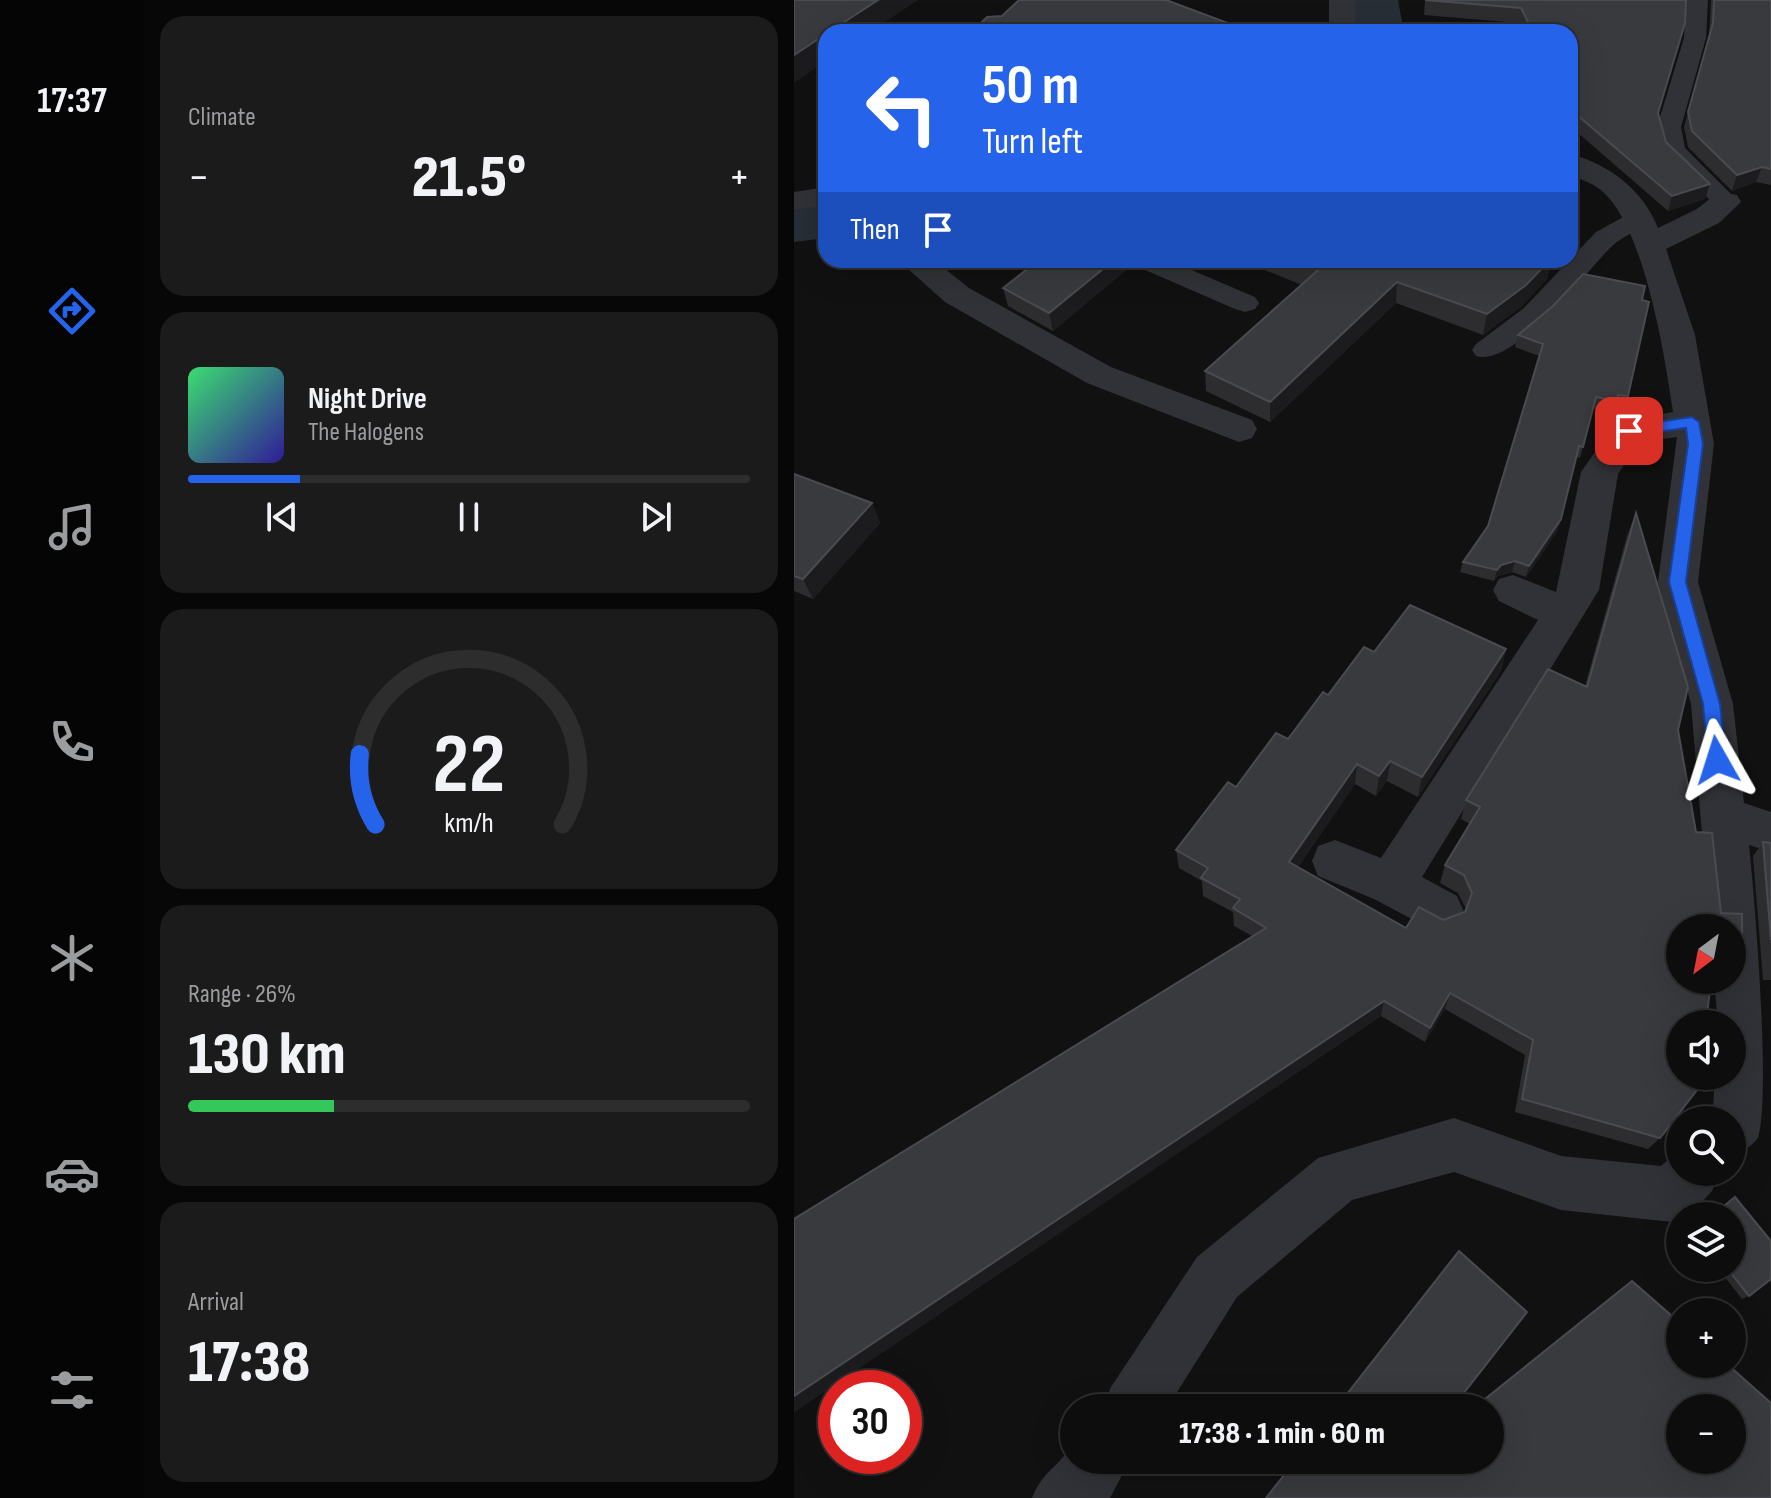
<!DOCTYPE html>
<meta charset="utf-8">
<style>
:root{--surface:#0d0d0e;--page:#1b1b1c;--text:#f1f3f6;--muted:#9a9c9e;--line:#2d2d2e;--accent:#2563eb}
body{margin:0;font-family:"Sofia Sans Condensed",sans-serif;background:var(--page);color:var(--text);height:100vh;display:flex;flex-direction:column;font-size:30px;white-space:nowrap}
*{box-sizing:border-box;margin:0}
p{font-size:26px;color:var(--muted)}
.icon{flex:none;width:44px;height:44px;fill:none;stroke:currentColor;stroke-width:2;stroke-linecap:round;stroke-linejoin:round}
.map{position:relative;flex:1;overflow:hidden}
.side{display:flex;flex-direction:column;gap:16px;padding:16px;background:#070708;width:650px}
.side>*{flex:none}
.guide{position:absolute;left:24px;top:24px;width:760px;height:244px;border-radius:24px;box-shadow:0 8px 32px #0002,0 0 0 2px var(--line);background:#2563eb;color:#fff;overflow:hidden}
.needle{width:52px;rotate:212deg}
.controls{position:absolute;left:872px;top:914px;display:grid;gap:16px}
.controls a{display:grid;place-items:center;width:80px;height:80px;border-radius:50%;background:var(--surface);box-shadow:0 8px 32px #0002,0 0 0 2px var(--line);font-size:40px}
.speed{position:absolute;left:24px;top:1370px;display:flex;gap:16px;font-size:40px;font-weight:700;text-align:center}
.speed>*{display:grid;place-content:center;width:104px;height:104px;border-radius:50%;background:var(--surface);box-shadow:0 8px 32px #0002,0 0 0 2px var(--line);line-height:1}
.speed .limit{border:12px solid #d22;background:#fff;color:#111}
.pin{position:absolute;display:grid;place-items:center;width:68px;height:68px;color:#fff;margin:-34px;border-radius:16px;box-shadow:0 4px 12px #0006}
.me{position:absolute;width:88px;margin:-44px;rotate:354deg;stroke-linejoin:round;filter:drop-shadow(0 0 6px #0008)}
.turn{display:flex;align-items:center;gap:28px;height:168px;padding:0 32px;font-size:36px}
.turn .icon{width:104px;height:104px;stroke-width:2.5}
.turn b{display:block;font-size:56px;line-height:68px}
.then{display:flex;align-items:center;height:76px;padding:0 32px;background:#0003;gap:16px;font-size:30px}
.big{font-size:60px;font-weight:800;line-height:1.1}
.side .widget{flex:1;display:flex;flex-direction:column;justify-content:center;gap:12px;min-width:0;padding:0 28px;border-radius:24px;background:var(--page)}
.side .dial{align-items:center;gap:0}
.dial svg{height:208px;overflow:visible;fill:none;stroke:var(--line);stroke-width:7;stroke-linecap:round;text-anchor:middle}
.dial text{fill:var(--text);stroke:none}
.song{display:flex;align-items:center;gap:24px}
.cover{width:96px;height:96px;border-radius:12px;background:linear-gradient(135deg,hsl(140 70% 55%),hsl(250 70% 35%))}
.played{height:8px;border-radius:4px;background:linear-gradient(90deg,var(--accent) 20%,var(--line) 20%)}
.keys{display:flex;justify-content:space-around;direction:ltr}
.heat{display:flex;justify-content:space-between;align-items:center;font-size:44px;direction:ltr}
.charge{height:12px;border-radius:6px;background:linear-gradient(90deg,#34c759 26%,var(--line) 0)}
.trip{position:absolute;left:266px;top:1394px;width:444px;height:80px;border-radius:40px;background:var(--surface);box-shadow:0 8px 32px #0002,0 0 0 2px var(--line);font-weight:800;line-height:80px;text-align:center}
main{display:flex;flex:1;min-height:0}
.dock{display:flex;flex-direction:column;width:144px;justify-content:space-around;align-items:center;background:#050506;color:var(--muted)}
.dock .icon{width:56px;height:56px}
.dock .current{color:var(--accent)}
.dock b{font-size:36px;color:var(--text)}
.map>svg:first-child{display:block}
.lines{fill:none;stroke-linecap:round;stroke-linejoin:round}
.river{fill:#272e36;fill-rule:evenodd}
.lane{fill:#313237;fill-rule:evenodd}
.street{fill:#313237;fill-rule:evenodd}
.wall{fill:#2d2d30}
.shaded-wall{fill:#1c1c1e}
.building{fill:#393a3e;stroke:#4a4b51;stroke-width:2;fill-rule:evenodd}
.route{fill:#2563eb;stroke:#184099;stroke-width:2}
</style>
<main>
<nav class="dock">
<b>17:37</b>
<svg class="icon current" aria-label="directions" viewBox="0 0 24 24"><path d="M12 3l9 9-9 9-9-9zM9 14v-3h6M13 9l2 2-2 2"/></svg>
<svg class="icon" aria-label="music" viewBox="0 0 24 24"><path d="M9 18V5l10-2v13"/><circle cx="6" cy="18" r="3"/><circle cx="16" cy="16" r="3"/></svg>
<svg class="icon" aria-label="phone" viewBox="0 0 24 24"><path d="M5 4h4l2 5-3 2q2 4 5 5l2-3 5 2v4C11 20 4 13 5 4z"/></svg>
<svg class="icon" aria-label="climate" viewBox="0 0 24 24"><path d="M12 3v18M4 7l16 10M4 17L20 7"/></svg>
<svg class="icon" aria-label="car" viewBox="0 0 24 24"><path d="M5 17H2v-5l4-1 3-4h7l3 4 3 1v5h-3M9 17h6M6 11h13"/><circle cx="7" cy="17" r="2"/><circle cx="17" cy="17" r="2"/></svg>
<svg class="icon" aria-label="filters" viewBox="0 0 24 24"><path d="M4 7h16M4 17h16"/><circle cx="9" cy="7" r="2"/><circle cx="15" cy="17" r="2"/></svg>
</nav>
<section class="side">
<div class="widget"><p>Climate</p>
<div class="heat"><a>−</a><b class="big">21.5°</b><a>+</a></div>
</div>
<div class="widget">
<div class="song"><i class="cover"></i><div><b>Night Drive</b><p>The Halogens</p></div></div>
<div class="played"></div>
<div class="keys"><svg class="icon" aria-label="previous" viewBox="0 0 24 24"><path d="M18 5L8 12l10 7zM5 5v14"/></svg><svg class="icon" aria-label="pause" viewBox="0 0 24 24"><path d="M8 5v14M16 5v14"/></svg><svg class="icon" aria-label="next" viewBox="0 0 24 24"><path d="M6 5l10 7-10 7zM19 5v14"/></svg></div>
</div>
<div class="widget dial"><svg viewBox="0 0 100 80">
<path d="M14 69A42 42 0 1 1 86 69"/>
<path d="M14 69A42 42 0 0 1 8 42" stroke="#2563eb"/>
<text x="50" y="56" font-size="32" font-weight="700">22</text>
<text x="50" y="72" font-size="11">km/h</text>
</svg></div>
<div class="widget"><p>Range · 26%</p><b class="big">130 km</b><div class="charge"></div></div>
<div class="widget"><p>Arrival</p><b class="big">17:38</b></div>
</section>
<div class="map">
<svg width="977" height="1498" viewBox="0 0 977 1498">
<rect width="100%" height="100%" fill="#111112"/>
<g class="lines">
<g class="river">
<polygon points="540,0 604,0 610,32 544,32"/>
<polygon points="32,192 32,238 0,242 0,196"/>
</g>
<g class="lane">
<polygon points="892,0 914,0 912,38 887,127 891,148 945,202 941,207 923,207 870,155 863,127 890,38"/>
<path d="M844,209l9,3 4,5c-10,14 -28,18 -40,30 -26,26 -96,120 -135,109l-4,-6 4,-6 48,-36 72,-76z"/>
<polygon points="338,260 374,260 461,297 465,303 461,309 451,312 441,309 342,266"/>
</g>
<g class="street">
<rect x="535" y="0" width="26" height="32"/>
<path d="M776,154c39,10 73,36 88,74l39,-19 18,-14 11,-2 11,2 4,7 -22,21 -53,26 29,86 19,109 -16,138 35,122 11,99 27,9v40l-22,-7c6,57 22,249 9,293 -6,9 -16,12 -26,16v-34h-24l5,-11 2,-33h17v-52h-14l-4,-44h18v-52h-22l-19,-224 -33,-122 19,-145 -37,5 -22,32 -19,116 -177,287 35,19 7,16 -7,16 -17,6 -66,-35 -56,-23 -6,-15 6,-15 17,-6 46,18 157,-238 -39,-19 -6,-11 6,-11 14,-4 43,17 25,-120 35,-50 57,-10c-8,-54 -29,-192 -75,-224 -8,-6 -19,-9 -28,-14z"/>
<polygon points="32,187 32,205 0,210 0,192"/>
<polygon points="104,260 140,260 175,288 317,367 458,420 463,429 458,438 445,442 293,383 151,302"/>
<polygon points="660,1118 767,1156 867,1166 886,1150 886,1172 926,1172 918,1191 897,1214 886,1216 886,1219 878,1222 767,1210 660,1172 558,1200 443,1297 373,1408 308,1408 317,1387 403,1257 524,1158"/>
<path d="M280,1443v17h56l-20,38h-78c12,-29 26,-30 42,-55z"/>
</g>
</g>
<g class="wall">
<polygon points="631,0 892,0 864,113 872,142 911,199 874,211 776,126 776,32 729,32 725,23 630,15"/>
<polygon points="917,0 977,0 977,185 962,182 938,191 894,147 890,127 915,38"/>
<polygon points="193,17 442,32 178,32"/>
<polygon points="446,260 757,260 753,279 728,306 689,335 602,303 476,422 412,391 411,371 508,285"/>
<polygon points="332,270 259,331 214,306 209,288"/>
<polygon points="848,300 834,396 830,408 821,406 819,413 799,409 786,458 782,457 764,530 732,577 718,572 704,576 700,581 666,572 669,562 694,526 745,356 721,347 724,335"/>
<polygon points="0,474 78,503 86,523 19,599 0,591"/>
<polygon points="842,513 894,687 884,730 902,832 918,833 927,913 948,914 948,957 938,970 938,928 886,928 886,980 917,980 912,1024 886,1024 886,1076 907,1076 906,1086 866,1138 854,1149 721,1112 731,1055 651,1009 631,1042 587,1016 0,1412 0,1219 458,936 440,926 439,912 409,896 408,881 385,868 382,850 434,782 442,787 482,733 494,739 529,692 534,695 570,647 580,652 616,605 712,649 707,671 624,797 593,781 582,796 561,784 504,867 612,928 625,907 649,920 671,912 672,909 664,893 646,883 651,865 676,824 667,819 672,800 754,669 791,686 833,536"/>
<polygon points="969,842 977,843 977,980 969,980 959,856"/>
<polygon points="924,1268 938,1268 955,1296 948,1299"/>
<polygon points="838,1281 696,1408 678,1408 824,1291"/>
</g>
<g class="shaded-wall">
<polygon points="84,0 124,0 76,32 35,32"/>
<polygon points="32,34 32,61 0,83 0,55"/>
<polygon points="968,167 962,182 938,191 943,175"/>
<polygon points="916,184 911,199 874,211 878,196"/>
<polygon points="781,222 777,243 776,243 776,224"/>
<polygon points="320,260 331,260 332,270 259,331 255,313"/>
<polygon points="756,260 757,260 753,279 728,306 689,335 693,314"/>
<polygon points="603,282 602,303 476,422 476,402"/>
<polygon points="78,503 86,523 19,599 9,579"/>
<polygon points="767,519 764,530 732,577 735,566"/>
<polygon points="721,561 718,572 704,576 700,581 703,570 707,565"/>
<polygon points="712,649 707,671 624,797 628,777"/>
<polygon points="596,761 593,781 582,796 585,776"/>
<polygon points="563,764 561,784 494,881 495,862"/>
<polygon points="656,993 651,1009 631,1042 636,1028"/>
<polygon points="590,1001 587,1016 0,1412 0,1396"/>
</g>
<g class="building">
<polygon points="0,0 84,0 35,32 32,32 32,34 0,55"/>
<polygon points="225,0 372,0 442,26 440,32 332,32 305,26 299,32 178,32 193,17 208,16"/>
<polygon points="631,0 892,0 891,23 864,113 872,142 916,184 878,196 776,109 776,32 739,32 727,8"/>
<polygon points="920,0 977,0 977,169 968,167 943,175 898,131 894,112 919,23"/>
<polygon points="245,260 320,260 255,313 209,288"/>
<polygon points="498,260 756,260 732,285 693,314 603,282 476,402 411,371 524,270"/>
<polygon points="789,274 851,286 848,300 855,302 834,396 824,395 823,401 802,397 789,447 785,446 767,519 735,566 721,561 707,565 703,570 669,562 694,526 749,344 724,335 759,306"/>
<polygon points="0,474 78,503 9,579 0,576"/>
<polygon points="842,513 894,687 884,730 902,832 918,833 927,913 948,914 948,957 938,954 938,928 886,928 886,980 917,980 912,1024 886,1024 886,1076 907,1076 906,1086 866,1138 728,1099 739,1040 656,993 636,1028 590,1001 0,1396 0,1219 472,928 439,908 446,899 407,878 414,868 382,850 434,782 442,787 482,733 494,739 529,692 534,695 570,647 580,652 616,605 712,649 628,777 596,761 585,776 563,764 495,862 612,928 625,907 649,920 671,912 678,893 670,875 651,865 686,807 672,800 754,669 793,687"/>
<polygon points="969,842 977,843 977,940"/>
<polygon points="941,1197 977,1241 977,1279 955,1296 933,1268 938,1268 938,1216 918,1216"/>
<polygon points="665,1251 733,1312 666,1398 676,1408 542,1408"/>
<path d="M838,1281l48,42v41h47l44,39v95h-505l30,-38h194v-52h-16zM886,1408h52v52h-52z"/>
</g>
<polygon class="route" points="898,417 905,422 909,444 892,582 926,704 932,760 930,765 917,765 914,760 909,704 875,582 894,444 892,428 835,436 828,431 835,426"/>
</svg>
<div class="controls">
<a><svg class="needle" viewBox="-14 -14 28 28"><path d="M0-13l5 13h-10z" fill="#e53935"/><path d="M0 13l5-13h-10z" fill="#9a9c9e"/></svg></a>
<a><svg class="icon" aria-label="sound" viewBox="0 0 24 24"><path d="M4 9h4l5-4v14l-5-4H4zM17 9q2 3 0 6"/></svg></a>
<a><svg class="icon" aria-label="search" viewBox="0 0 24 24"><circle cx="10" cy="10" r="6"/><path d="M15 15l6 6"/></svg></a>
<a><svg class="icon" aria-label="layers" viewBox="0 0 24 24"><path d="M12 4l9 5-9 5-9-5zM3 14l9 5 9-5"/></svg></a>
<a>+</a>
<a>−</a>
</div>
<div class="speed"><div class="limit">30</div></div>
<div class="pin" style="left:835px;top:431px;background:#d93025"><svg class="icon" aria-label="arrive" viewBox="0 0 24 24"><path d="M6 21V4h12l-3 4 3 4H6"/></svg></div>
<svg class="me" style="left:923px;top:760px" viewBox="-20 -20 40 40"><path d="M0-17L14 15 0 8-14 15z" fill="#2563eb" stroke="#fff" stroke-width="4"/></svg>
<div class="trip">17:38 · 1 min · 60 m</div>
<div class="guide">
<div class="turn"><svg class="icon" aria-label="left" viewBox="0 0 24 24"><path d="M17 20v-9H6M10 6l-5 5 5 5"/></svg><div><b>50 m</b>Turn left</div></div>
<div class="then">Then<svg class="icon" aria-label="arrive" viewBox="0 0 24 24"><path d="M6 21V4h12l-3 4 3 4H6"/></svg></div>
</div>
</div>
</main>
